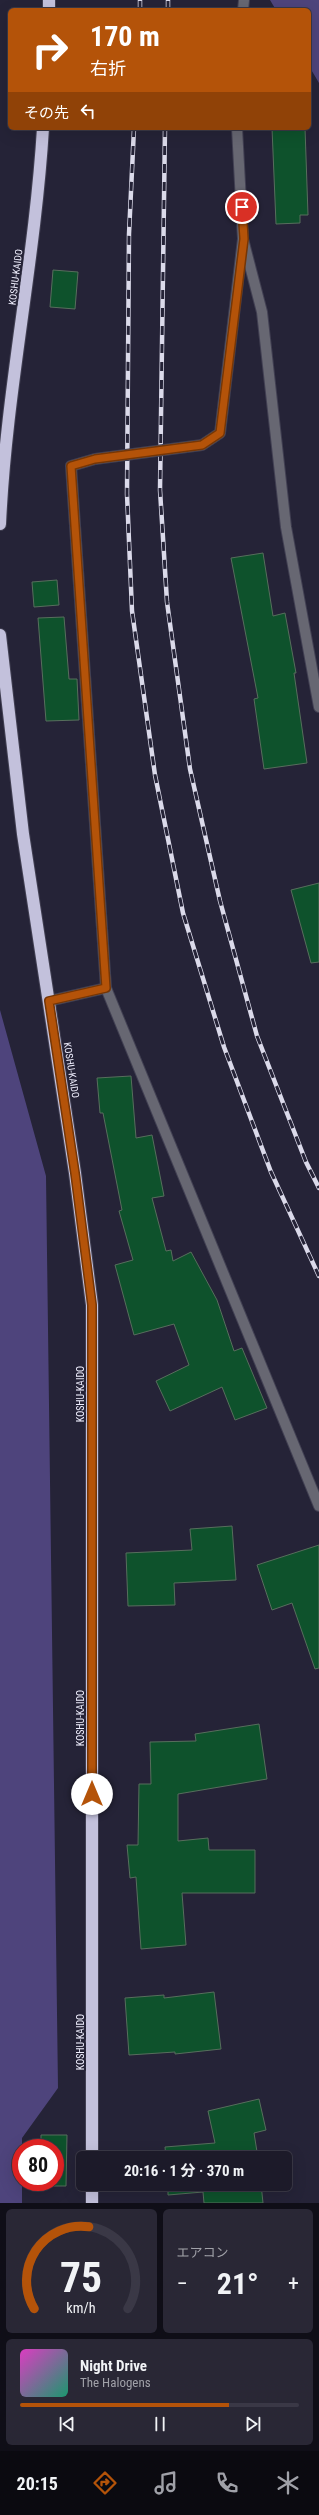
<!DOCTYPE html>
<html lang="ja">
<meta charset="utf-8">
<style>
:root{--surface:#1c1a29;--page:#292735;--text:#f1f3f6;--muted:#a0a1a8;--line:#3a3846;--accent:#b45309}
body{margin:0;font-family:"Roboto Condensed","Noto Sans JP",sans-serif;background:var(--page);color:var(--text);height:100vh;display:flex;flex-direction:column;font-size:15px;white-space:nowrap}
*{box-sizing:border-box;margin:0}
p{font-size:13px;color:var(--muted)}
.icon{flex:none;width:22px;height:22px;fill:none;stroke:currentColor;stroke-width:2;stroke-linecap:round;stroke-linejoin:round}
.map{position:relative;height:2203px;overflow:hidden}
.drawer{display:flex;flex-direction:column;gap:6px;padding:6px;background:#0f0e17;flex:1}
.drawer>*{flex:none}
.banner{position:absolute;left:8px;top:8px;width:303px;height:122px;border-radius:6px;box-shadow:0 4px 16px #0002,0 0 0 1px var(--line);background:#b45309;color:#fff;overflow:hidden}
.speed{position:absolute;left:12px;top:2139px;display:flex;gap:8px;font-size:20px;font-weight:700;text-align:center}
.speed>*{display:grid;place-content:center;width:52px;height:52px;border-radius:50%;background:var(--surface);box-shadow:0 4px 16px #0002,0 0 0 1px var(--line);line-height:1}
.speed .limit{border:6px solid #d22;background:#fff;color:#111}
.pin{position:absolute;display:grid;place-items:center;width:34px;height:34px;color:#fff;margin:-17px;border:2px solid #fff;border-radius:50%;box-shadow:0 1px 4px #0007}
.me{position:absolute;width:44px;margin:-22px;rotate:0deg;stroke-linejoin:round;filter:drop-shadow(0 0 3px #0008)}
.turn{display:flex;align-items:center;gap:14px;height:84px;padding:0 16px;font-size:18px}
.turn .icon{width:52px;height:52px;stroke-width:2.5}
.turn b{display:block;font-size:28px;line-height:34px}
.then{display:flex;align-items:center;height:38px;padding:0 16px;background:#0003;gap:8px;font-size:15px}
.big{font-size:30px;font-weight:700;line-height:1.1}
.drawer .tile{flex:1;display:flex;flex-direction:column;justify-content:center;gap:6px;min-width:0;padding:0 14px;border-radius:6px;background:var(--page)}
.drawer .dial{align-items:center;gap:0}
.dial svg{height:104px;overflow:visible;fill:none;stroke:var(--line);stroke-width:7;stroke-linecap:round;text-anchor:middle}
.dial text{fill:var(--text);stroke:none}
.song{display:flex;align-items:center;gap:12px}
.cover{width:48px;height:48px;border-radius:6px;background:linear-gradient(135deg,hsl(310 70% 55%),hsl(160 70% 35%))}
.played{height:4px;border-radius:2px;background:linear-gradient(90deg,var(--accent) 75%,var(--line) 75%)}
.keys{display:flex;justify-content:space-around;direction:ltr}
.heat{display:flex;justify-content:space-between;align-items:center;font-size:22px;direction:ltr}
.drawer .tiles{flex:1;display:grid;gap:6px;grid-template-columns:1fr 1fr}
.tile:last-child{grid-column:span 2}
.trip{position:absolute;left:76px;top:2151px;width:216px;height:40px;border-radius:6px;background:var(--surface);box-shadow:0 4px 16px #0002,0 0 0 1px var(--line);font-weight:700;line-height:40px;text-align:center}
.tabs{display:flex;height:64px;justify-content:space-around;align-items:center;background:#0b0a10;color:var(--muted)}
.tabs .icon{width:28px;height:28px}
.tabs .current{color:var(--accent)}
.tabs b{font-size:18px;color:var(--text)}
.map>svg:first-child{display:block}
.forest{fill:#4e447c}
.building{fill:#0e522c;stroke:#576e5d}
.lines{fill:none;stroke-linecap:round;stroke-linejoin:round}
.minor-casing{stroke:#424053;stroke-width:12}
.highway-casing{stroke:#424053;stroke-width:14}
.minor{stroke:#676772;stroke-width:10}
.highway{stroke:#c3c1dc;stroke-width:12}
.rail-casing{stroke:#dbdaea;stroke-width:4.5}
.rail{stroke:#252337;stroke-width:3;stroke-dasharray:9;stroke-linecap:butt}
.minor-bridge-casing{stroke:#424053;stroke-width:12;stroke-linecap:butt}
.minor-bridge{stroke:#676772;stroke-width:10}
.route-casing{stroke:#753606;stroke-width:10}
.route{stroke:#b45309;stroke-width:7}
.labels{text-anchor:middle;stroke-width:4;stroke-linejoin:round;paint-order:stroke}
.street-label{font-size:10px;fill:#f1f0ff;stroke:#252337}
</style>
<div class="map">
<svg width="319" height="2203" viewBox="0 0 319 2203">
<rect width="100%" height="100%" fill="#252337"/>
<g class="forest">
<polygon points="270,0 319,0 319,83 309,66 309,10 276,10"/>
<polygon points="0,1010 46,1176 58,2088 22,2138 22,2203 0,2203"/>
</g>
<g class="building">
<polygon points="272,128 305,128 308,215 300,215 300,223 276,224"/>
<polygon points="53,270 78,272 75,309 50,307"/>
<polygon points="263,553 273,616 285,613 296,673 294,673 307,763 264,769 254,699 258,698 231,558"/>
<polygon points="57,580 59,605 34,607 32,582"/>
<polygon points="64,617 69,679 77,679 79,720 46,721 38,618"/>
<polygon points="319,883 319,962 311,963 291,890"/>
<polygon points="131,1076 136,1138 152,1135 164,1196 152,1198 166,1251 171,1250 173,1261 191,1252 217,1300 234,1351 242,1348 267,1408 235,1420 222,1387 170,1411 156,1381 189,1365 174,1324 134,1335 115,1265 133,1260 119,1211 122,1210 103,1113 100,1113 97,1078"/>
<polygon points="232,1526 236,1580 174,1583 175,1605 128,1606 126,1553 192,1550 190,1529"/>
<polygon points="319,1545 319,1668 315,1669 292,1603 272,1610 257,1565"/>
<polygon points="259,1724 267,1779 178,1794 178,1841 208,1838 209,1850 255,1850 255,1893 182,1893 186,1945 141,1949 136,1877 130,1878 127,1845 138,1845 139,1784 151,1784 150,1742 196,1741 195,1734"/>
<polygon points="214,1992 221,2049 175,2054 175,2052 129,2055 125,1998 164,1995 164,1998"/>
<polygon points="259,2099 266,2130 254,2133 258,2158 166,2158 165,2147 215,2143 208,2111"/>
<polygon points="41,2135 67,2135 66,2186 41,2186 41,2182 55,2182 55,2148 41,2148"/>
<polygon points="168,2184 261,2184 263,2203 204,2203 203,2192 168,2195"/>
</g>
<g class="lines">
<defs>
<g id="minor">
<polyline points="243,10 244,0"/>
<polyline points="243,239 262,312 286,527 319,707"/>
<polyline points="202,445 220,433 243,239 237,128"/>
<polyline points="95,459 71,466 106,988 319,1506"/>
<polyline points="49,1001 106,988"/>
</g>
<g id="highway">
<polyline points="49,10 49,0"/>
<path d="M0,524c6,-133 35,-263 43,-396"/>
<polyline points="0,635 23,834 75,1173 92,1305 92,2158"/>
<polyline points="92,2184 92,2203"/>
</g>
</defs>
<use href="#minor" class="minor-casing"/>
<use href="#highway" class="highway-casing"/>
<use href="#minor" class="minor"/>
<use href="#highway" class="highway"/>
<defs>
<g id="rail">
<polyline points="140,10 140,0"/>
<polyline points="168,10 168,0"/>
<polyline points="134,128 129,234 127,494 132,611 155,775 183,913 224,1047 271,1172 319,1276"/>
<polyline points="165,128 160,490 167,602 190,769 220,901 257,1036 306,1162 319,1188"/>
</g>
</defs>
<use href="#rail" class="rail-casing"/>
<use href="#rail" class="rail"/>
<defs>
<polyline id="minor-bridge" points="95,459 202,445"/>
</defs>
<use href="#minor-bridge" class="minor-bridge-casing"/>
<use href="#minor-bridge" class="minor-bridge"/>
</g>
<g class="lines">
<defs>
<polyline id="route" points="92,1794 92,1305 75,1173 49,1001 106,988 71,466 95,459 202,445 220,433 244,239 242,207"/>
</defs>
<use href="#route" class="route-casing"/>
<use href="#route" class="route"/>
</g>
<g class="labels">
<g class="street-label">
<text transform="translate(15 277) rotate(-83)" y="4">KOSHU-KAIDO</text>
<text transform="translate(72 1070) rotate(81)" y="4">KOSHU-KAIDO</text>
<text transform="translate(80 1394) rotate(-90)" y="4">KOSHU-KAIDO</text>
<text transform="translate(80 1718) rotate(-90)" y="4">KOSHU-KAIDO</text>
<text transform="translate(80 2042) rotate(-90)" y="4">KOSHU-KAIDO</text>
</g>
</g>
</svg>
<div class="speed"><div class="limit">80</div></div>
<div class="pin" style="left:242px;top:207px;background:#d93025"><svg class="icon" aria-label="arrive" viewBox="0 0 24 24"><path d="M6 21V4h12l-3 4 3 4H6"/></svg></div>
<svg class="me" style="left:92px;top:1794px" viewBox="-20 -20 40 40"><circle r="19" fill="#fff"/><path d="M0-13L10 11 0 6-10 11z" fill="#b45309"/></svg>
<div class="trip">20:16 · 1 分 · 370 m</div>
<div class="banner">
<div class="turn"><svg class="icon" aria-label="right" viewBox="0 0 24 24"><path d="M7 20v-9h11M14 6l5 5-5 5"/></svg><div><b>170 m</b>右折</div></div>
<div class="then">その先<svg class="icon" aria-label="left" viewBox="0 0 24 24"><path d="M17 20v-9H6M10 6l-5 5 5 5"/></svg></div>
</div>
</div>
<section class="drawer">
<div class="tiles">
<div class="tile dial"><svg viewBox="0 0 100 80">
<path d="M14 69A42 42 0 1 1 86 69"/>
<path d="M14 69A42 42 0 0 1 56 6" stroke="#b45309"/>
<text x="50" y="56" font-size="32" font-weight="700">75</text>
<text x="50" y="72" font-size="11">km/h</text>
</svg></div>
<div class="tile"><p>エアコン</p>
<div class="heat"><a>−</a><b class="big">21°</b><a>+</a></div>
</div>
<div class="tile">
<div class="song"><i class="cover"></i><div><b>Night Drive</b><p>The Halogens</p></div></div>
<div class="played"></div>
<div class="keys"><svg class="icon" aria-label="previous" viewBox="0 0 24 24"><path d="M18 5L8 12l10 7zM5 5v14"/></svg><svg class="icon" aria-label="pause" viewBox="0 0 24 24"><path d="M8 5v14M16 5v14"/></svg><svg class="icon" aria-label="next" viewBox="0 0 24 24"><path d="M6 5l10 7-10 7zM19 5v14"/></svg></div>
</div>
</div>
</section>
<nav class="tabs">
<b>20:15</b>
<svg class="icon current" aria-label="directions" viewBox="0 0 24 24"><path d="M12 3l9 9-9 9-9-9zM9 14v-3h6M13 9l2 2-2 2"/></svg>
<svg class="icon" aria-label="music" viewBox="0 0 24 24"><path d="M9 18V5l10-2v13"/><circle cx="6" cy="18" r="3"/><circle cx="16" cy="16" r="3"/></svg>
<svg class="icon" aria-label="phone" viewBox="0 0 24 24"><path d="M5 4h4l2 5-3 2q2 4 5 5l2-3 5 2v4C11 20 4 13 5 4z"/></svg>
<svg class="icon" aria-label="climate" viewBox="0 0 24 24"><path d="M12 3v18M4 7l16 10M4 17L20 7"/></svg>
</nav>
